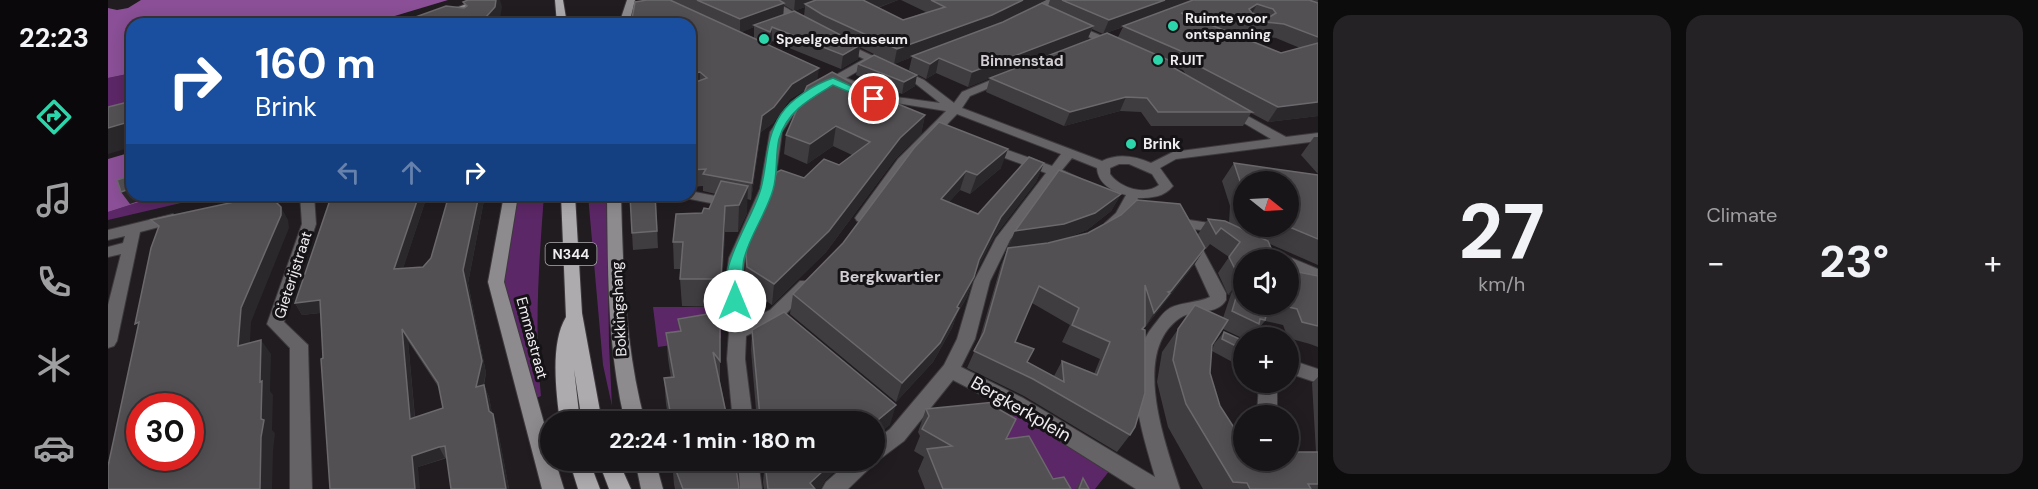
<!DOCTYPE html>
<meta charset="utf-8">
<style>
:root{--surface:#181518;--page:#252225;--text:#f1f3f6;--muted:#9f9fa2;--line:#363437;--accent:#2dd5ab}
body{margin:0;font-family:"DM Sans",sans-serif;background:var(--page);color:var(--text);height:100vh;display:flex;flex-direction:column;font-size:22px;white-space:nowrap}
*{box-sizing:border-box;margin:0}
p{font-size:20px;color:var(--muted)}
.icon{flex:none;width:33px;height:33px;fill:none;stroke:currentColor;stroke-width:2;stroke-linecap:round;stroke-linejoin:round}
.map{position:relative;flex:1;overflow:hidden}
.details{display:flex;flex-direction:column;gap:15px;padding:15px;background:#0d0c0d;width:720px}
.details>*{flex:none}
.guide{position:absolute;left:18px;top:18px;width:570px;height:183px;border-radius:18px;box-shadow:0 3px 15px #0003,0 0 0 2px var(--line);background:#1a4fa0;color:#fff;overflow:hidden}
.needle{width:39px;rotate:108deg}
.tools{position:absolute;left:1125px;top:171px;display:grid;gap:12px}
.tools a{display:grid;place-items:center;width:66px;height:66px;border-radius:50%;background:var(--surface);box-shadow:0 3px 15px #0003,0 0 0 2px var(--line);font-size:30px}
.speed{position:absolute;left:18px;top:393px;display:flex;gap:12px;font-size:30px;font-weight:700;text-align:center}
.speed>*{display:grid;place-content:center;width:78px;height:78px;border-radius:50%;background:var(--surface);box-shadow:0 3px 15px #0003,0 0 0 2px var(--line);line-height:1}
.speed .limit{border:9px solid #d22;background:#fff;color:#111}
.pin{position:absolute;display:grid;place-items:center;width:51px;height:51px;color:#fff;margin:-26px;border:3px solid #fff;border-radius:50%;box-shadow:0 2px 6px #0007}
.me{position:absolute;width:66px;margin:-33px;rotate:0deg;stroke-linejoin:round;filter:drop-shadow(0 0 4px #0008)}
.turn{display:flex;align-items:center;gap:21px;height:126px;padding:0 30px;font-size:27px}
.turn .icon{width:78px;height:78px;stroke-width:2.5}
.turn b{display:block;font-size:42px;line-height:51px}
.lanes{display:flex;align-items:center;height:57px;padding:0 30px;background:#0003;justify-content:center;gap:30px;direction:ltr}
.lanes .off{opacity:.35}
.big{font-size:45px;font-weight:700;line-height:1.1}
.details .widget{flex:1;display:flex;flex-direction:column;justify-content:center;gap:9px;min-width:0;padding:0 21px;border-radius:18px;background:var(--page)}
.details .dial{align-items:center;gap:0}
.dial b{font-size:78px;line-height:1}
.heat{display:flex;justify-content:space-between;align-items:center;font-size:33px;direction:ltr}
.details .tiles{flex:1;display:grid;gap:15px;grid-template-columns:repeat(2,1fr)}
.trip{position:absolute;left:432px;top:411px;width:345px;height:60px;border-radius:30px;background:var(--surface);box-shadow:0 3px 15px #0003,0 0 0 2px var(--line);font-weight:700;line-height:60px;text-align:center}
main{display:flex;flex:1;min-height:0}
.menu{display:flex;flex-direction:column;width:108px;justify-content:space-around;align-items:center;background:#0a080a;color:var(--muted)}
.menu .icon{width:42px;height:42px}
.menu .selected{color:var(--accent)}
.menu b{font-size:27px;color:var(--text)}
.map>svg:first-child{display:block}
.green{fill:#5c2766}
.water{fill:#8a4f96}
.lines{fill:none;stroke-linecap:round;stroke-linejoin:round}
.street-casing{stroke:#3d393d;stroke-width:2}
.secondary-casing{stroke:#3d393d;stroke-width:2}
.primary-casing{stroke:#3d393d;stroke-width:2}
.street{fill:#656366;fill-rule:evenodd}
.secondary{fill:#8e8b8f;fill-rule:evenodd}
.primary{fill:#aeabaf;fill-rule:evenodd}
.wall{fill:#403d41;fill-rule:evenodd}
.shaded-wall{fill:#2b282c}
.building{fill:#535054;stroke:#6b696c;stroke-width:1.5;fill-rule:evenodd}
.route{fill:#2dd5ab;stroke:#1d8a6f;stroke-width:1.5}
.poi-dot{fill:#2dd5ab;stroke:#161317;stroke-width:2}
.labels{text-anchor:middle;stroke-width:6;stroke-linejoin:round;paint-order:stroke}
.far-poi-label{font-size:14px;font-weight:bold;fill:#efedf0;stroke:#161317;text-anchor:start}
.shield{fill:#161317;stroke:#aeacaf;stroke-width:1.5}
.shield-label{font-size:14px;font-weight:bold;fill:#efedf0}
.far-quarter-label{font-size:15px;font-weight:bold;fill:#d1cdd2;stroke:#161317}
.poi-label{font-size:15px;font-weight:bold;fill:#efedf0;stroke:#161317;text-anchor:start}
.street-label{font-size:15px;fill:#efedf0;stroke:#161317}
.neighbourhood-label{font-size:16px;font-weight:bold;fill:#d1cdd2;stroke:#161317}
.near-street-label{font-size:18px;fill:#efedf0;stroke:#161317}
</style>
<main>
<nav class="menu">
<b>22:23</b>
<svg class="icon selected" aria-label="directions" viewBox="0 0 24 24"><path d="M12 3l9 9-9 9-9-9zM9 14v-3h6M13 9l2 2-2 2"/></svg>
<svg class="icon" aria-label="music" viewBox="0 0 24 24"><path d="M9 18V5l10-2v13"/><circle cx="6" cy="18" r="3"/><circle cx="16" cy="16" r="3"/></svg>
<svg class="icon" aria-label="phone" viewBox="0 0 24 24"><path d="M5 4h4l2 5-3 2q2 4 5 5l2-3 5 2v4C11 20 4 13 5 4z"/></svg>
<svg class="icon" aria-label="climate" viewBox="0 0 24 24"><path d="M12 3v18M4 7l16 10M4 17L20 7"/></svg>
<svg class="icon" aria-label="car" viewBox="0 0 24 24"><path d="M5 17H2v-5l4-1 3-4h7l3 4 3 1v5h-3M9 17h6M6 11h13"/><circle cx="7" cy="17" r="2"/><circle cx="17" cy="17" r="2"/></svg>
</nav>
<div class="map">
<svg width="1210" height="489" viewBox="0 0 1210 489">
<rect width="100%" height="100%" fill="#201c20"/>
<g class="green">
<polygon points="24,73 24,106 0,111 0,78"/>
<polygon points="53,195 103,196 0,220 0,212"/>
<path d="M409,195h27c-5,67 -10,134 -3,201l-5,2 -32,-116z"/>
<polygon points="480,195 499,195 501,345 504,406 495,365"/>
<polygon points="545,307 613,307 613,338 550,347"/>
<polygon points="910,411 1002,470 987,489 931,489 909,443 892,435 887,424"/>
</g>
<g class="water">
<polygon points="33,0 340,0 260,24 24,24 24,73 0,78 0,8 9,10 20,8"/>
<polygon points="24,152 24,195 53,195 0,212 0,159"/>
</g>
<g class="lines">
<defs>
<g id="street">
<path d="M651,0c18,0 37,12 50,25l-8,2 -12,-10z"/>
<polygon points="937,0 947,0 925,18 919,18 919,14"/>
<polygon points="963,23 1011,43 1012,45 1003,47 960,28 958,26"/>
<path d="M733,41l83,39 30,23 8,-11 41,-17h8v4l-41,17 -8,12 140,53c16,-8 33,-5 49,2l22,-11 98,-13 -44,-26 -2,-2 6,-4 55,30 32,-4v8l-142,18 -16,9 13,18c-9,11 -21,12 -35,12l-11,21 -15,9 -7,-5 11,-10 10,-18c-14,-4 -28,-11 -29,-27l-25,-10 -10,12 19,9 -7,4 -17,-6 -47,63 -20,41 -15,58 -14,28 62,31 132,79c-13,-46 -36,-110 -1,-152 5,-6 9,-13 16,-17 12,-6 27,-5 40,-11l-27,-59 7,-5 5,2 31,58v7c-9,16 -33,9 -46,18 -50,34 -14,127 0,171h-44l-127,-80 -56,-29 -49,61 -28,21 -28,27h-26l4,-7 25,-22h23v-19l16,-12 54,-64 13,-26 17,-58 22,-43 50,-65 -63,-23 -2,-3 2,-3h8l61,22 9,-12 -104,-40 -49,51 -41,56h-10l-2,-3 2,-3 41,-56 48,-48 -56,-9 -55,-21 -2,-3 1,-2 30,-17 -27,-13 -1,-2zM764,63l44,21 24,19 -44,-6 -50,-19zM1021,164l23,10 7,11c-14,11 -39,3 -49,-11v-6l9,-4z"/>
<polygon points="710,87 714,88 714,92 691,106 674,132 666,189 637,258 634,280 638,321 662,310 692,281 704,281 706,285 674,318 638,336 637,359 645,422 625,422 619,359 621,332 618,280 621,258 652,189 662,132 683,102"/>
<polygon points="582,191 623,199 630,203 623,207 577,198 575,195 582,195"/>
<polygon points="192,195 206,195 208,224 176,322 200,345 204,489 182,489 182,348 159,324 194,224"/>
<polygon points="65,214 72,219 70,222 32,232 9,341 6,346 0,348 0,305 13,254 0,257 0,247 15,243 17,236 0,240 0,230"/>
<polygon points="1075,219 1108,224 1121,233 1114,238 1100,231 1070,227 1068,224 1070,221"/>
<path d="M1150,244l60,25v12l-30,-13v-8c-13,0 -28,1 -38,-11z"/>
<polygon points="1180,359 1210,369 1210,383 1180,373"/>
<polygon points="1151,382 1169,382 1169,416 1149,416"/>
<polygon points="630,460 675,460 698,482 702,489 676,489 653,467 650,461 654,489 632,489"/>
</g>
<g id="secondary">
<polygon points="368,0 380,0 322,24 308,24"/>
<polygon points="519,0 527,0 521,24 511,24"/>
<polygon points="396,195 410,195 396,282 442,444 442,460 447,460 456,489 434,489 380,282"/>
<path d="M499,195h14c2,77 4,152 24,227h-20c-18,-75 -17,-150 -18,-227z"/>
<path d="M471,460h44c-8,17 -27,12 -41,7z"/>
<polygon points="527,460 547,460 555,489 533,489"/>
</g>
<g id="primary">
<polygon points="447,0 455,0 459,24 449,24"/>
<path d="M453,195h14l7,118 20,109h-20l-8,-53 6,53h-20c-4,-30 -10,-79 6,-105z"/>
<polygon points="461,460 481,460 492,489 470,489"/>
<polygon points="490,460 510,460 523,489 501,489"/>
</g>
</defs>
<use href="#street" class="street-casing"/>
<use href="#secondary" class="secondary-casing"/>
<use href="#primary" class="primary-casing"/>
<use href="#street" class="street"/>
<use href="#secondary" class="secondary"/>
<use href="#primary" class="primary"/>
</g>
<g class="wall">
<path d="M539,0h251l-20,8 25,12 23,-8 -25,-12h145l-49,24 51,-18 2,-6h268v116l-50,6 -17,-9 -8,13h-92l-10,-14 -21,-1 -56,15 -78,-34 4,-14 -22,9 -32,-14 -10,6 -17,-9 3,-13 -18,7 -34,-17 -2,12 -17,10 -69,-28 -2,4 48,35 53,13 54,22 -4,19 -25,24 -70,94 -54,53 -26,-18 -1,-11 1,-21 58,-77 35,-13 13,-10 -19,-9 -26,18 -23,-10 2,-19 19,-45 -15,9 -17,24 -12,9 -10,68 -4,-1v14l-9,19h-13l-4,75 -39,-1 -2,-27 1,-10h-7l-1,-27 29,-29 7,-4 7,-15 -13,-3v-5l-13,1v-163zM676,5l10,6 11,-4 -1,9 -21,-1zM646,27v11l-13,-6zM1015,27l-5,10 -123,39 92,-36 5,-11 11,5zM1123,33l45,5 24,10 -19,5zM1065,66l10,4 2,3 -1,1 -10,-6z"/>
<polygon points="750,64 807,86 794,94 748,75"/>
<polygon points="1206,137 1210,137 1210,174 1193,155"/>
<polygon points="806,148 893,168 862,194 852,190 841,202 870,214 936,163 928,182 886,237 867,273 859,297 849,314 844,328 825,362 788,402 682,314 685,294 735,243"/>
<path d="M1126,163l84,12v90l-48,-21 -26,60h44l30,-28v71l-8,-3 -22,-6 -5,-13 -18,-4 -13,15 -3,-1 -2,3h-3v1l-21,-10 -11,16 -2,28 10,33 24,54 72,-8 -4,-69 6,-6v112h-115l-35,-62 -11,-45 5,-30 33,-47 28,13 8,-24 -3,1 -10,-22 11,-16 -19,-13 -4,5 -1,-1 -11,17 -51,65 -13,105 -13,17 -93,-56 -57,-28 12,-27 22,-76 14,-34 106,-37 -10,17 -24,19 -26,10 137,-6 10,-15 21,4 1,-17 -8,-25zM1136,182l44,44h-44zM924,303l38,22 -8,17 38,17 -6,15 -32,-13 -8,15 -27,-14 -12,-20z"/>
<path d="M217,195h160l-17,88 18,90 -2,12 5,12 3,17 5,12 12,63h-58l-4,-31 -29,9 -95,-109 -3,-45 -18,2 -7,-12 34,-99 -3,-6zM340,201l-17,57 -8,9 -20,1 22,-66zM300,341l31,47 4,20 -28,9z"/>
<polygon points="548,200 550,248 525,250 524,233"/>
<polygon points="612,312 612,381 620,422 561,422 558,404 556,378 563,378 560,359 558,333 571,331 570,319"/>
<polygon points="644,330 782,425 766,422 649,422 643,350"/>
<polygon points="1116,332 1136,341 1136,358 1130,365 1104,351 1106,344"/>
<polygon points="887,407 898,439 945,479 963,489 817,489 810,471 816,457 806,451 812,436 810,432 818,409"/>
<polygon points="564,460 631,489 567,489 566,484"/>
<polygon points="679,460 739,460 717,480 712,489 656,489 655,482 657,463 679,472 690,472"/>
<polygon points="975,478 981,489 967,489"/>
</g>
<g class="shaded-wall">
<polygon points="388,0 392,0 394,7 391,24 362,24"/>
<polygon points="687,0 718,0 697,4 697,7 686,11"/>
<polygon points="755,0 790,0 752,14"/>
<polygon points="915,0 938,0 880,29 804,56 804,57 786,64 789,49"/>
<polygon points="1057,0 1089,0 995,34 1001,20"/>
<polygon points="676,3 675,17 646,25 646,27 632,33 632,19"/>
<polygon points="1149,4 1142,18 1141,9"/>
<polygon points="985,26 979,40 860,87 864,72"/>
<polygon points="664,27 664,41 661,46 662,32"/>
<polygon points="752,45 750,59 733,69 735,55"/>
<polygon points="831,58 828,73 818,79 822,64"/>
<polygon points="711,68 709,83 682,99 665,123 653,132 643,200 644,183 654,116 684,84"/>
<polygon points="592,72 592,87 582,89 582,74"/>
<polygon points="809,75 807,86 794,94 796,82"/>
<polygon points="1018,97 1012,111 956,126 962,112"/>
<polygon points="1210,102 1210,116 1160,122 1170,107"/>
<polygon points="817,115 813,134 788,158 718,252 664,305 666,284 792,138"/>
<polygon points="24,121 24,147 0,154 0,128"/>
<polygon points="728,126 725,146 699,164 702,144"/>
<polygon points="900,149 893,168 862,194 869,175"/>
<polygon points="936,163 928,182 886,237 864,280 871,260 893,217"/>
<polygon points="858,171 852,190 827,218 833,199"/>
<polygon points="640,186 639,213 630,232 631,205"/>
<polygon points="24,188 24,195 48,195 22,204 13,192"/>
<polygon points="1013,194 1003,211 979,230 948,242 900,249 907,231"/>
<polygon points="311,195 314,195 317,202 291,281 286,269"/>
<polygon points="371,195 377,195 360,283 378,373 372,399 368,387 355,270"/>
<polygon points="223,197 223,210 218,198"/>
<polygon points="548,200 549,216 550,248 549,231"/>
<polygon points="617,206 617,232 613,307 613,279"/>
<polygon points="173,207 180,220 181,228 143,322 141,360 130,346 133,308"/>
<polygon points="1097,248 1086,265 1035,330 1060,292"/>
<polygon points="866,277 859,297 849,314 844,328 825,362 788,402 794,383 849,307"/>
<polygon points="1134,278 1123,294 1120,295 1132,279"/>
<polygon points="212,300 219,312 194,315 187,303"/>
<polygon points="294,329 300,341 308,431 302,419"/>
<polygon points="153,340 163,354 162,391 165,395 164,430 167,433 165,451 164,489 152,489 153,419 152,382"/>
<polygon points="376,385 381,397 386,423 381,411"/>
<polygon points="788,405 782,425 766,438 766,426 770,420"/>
<polygon points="385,414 389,426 401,489 398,489"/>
<polygon points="331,447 337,458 310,467 312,489 307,489 304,456"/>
<polygon points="722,460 739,460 717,480 712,489 700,489 702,483"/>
</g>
<g class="building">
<polygon points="360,0 388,0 387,7 377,18 362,24 288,24 338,6 356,8 359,6 355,2"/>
<polygon points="539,0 562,0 711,68 684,84 666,107 654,116 644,183 595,174 598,169 582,170 582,84 599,78 592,72 582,74 582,24 523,24 527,2"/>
<polygon points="589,0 671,0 676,3 632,19"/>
<polygon points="708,0 756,0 755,0 795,20 837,7 823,0 915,0 884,15 789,49 715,15 697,4"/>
<polygon points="954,0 1057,0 1001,20"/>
<path d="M1085,0h116l9,3v34l-34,-13 -103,-11 100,40 37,-10v59l-40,5 -87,-45 2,-4 -3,-3 -67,-29zM1149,4l16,5 3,4 -8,5 -16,-5 -3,-4z"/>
<polygon points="934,3 985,26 864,72 831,58 822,64 804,56 895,22"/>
<polygon points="686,11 752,45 735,55 664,27 662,32 646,25"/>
<polygon points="999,33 1065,62 1066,68 1144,112 1050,112 1039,98 1018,97 962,112 882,78"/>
<polygon points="766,55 809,75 796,82 750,64"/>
<polygon points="724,72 763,93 817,115 792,138 721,231 666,284 639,267 638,255 640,238 669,172 673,170 696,178 716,159 731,165 762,142 728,126 702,144 678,135 699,86"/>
<polygon points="24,101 24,121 0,128 0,107"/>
<polygon points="831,122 900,149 869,175 858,171 833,199 870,214 921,157 936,163 893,217 871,260 866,277 849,307 851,308 832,343 794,383 685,294 735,243 806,148"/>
<polygon points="1126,163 1210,175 1210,239 1179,226 1180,226 1180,182 1136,182 1136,209 1134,209 1134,187"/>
<polygon points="951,170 1013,194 987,213 956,224 907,231"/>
<polygon points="24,175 24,188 13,192 9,180"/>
<polygon points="613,181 640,186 631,205 617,206 613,279 572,279 575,242 565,242 568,214 594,213 596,208 601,209"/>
<path d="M158,195h3l12,12v8l-40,93 -3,38 23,-6 -1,42 2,-1 -1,38 3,1 -3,17 -1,52h-152v-23l31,-144 -4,2 16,-76 8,-22 -8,-6zM32,406h50v52h-50z"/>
<path d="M217,195h94l-25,74 29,-2 8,-9 18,-63h30l-16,75 19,91 -6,26 8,-2 5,26 4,3 13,75h-55l-6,-43 -6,1 -27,9 3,33h-85l-9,-130 2,-1 -3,-58 -25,3 36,-106 -5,1zM294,329l36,54 5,25 -33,11z"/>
<polygon points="522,195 547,195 549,231 524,233"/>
<path d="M1029,200l43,4 25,44 -34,43 -3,1 2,1 -16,20 -9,-28v41l-3,3 3,1v63l-10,34 -5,8 -97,-56 -59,-28 10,-19 24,-84 40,-5 40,-10 33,-18zM931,286l40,22 -7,17 38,17 -13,33 -35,-14 2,21 -37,-20 7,-13 -19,-7z"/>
<polygon points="1100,219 1117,221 1160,241 1168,260 1136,260 1136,304 1161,304 1157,320 1152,319 1151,324 1124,311 1134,278 1132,279 1121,257 1132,242 1113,228 1108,234"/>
<polygon points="1180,270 1210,276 1210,326 1194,322 1189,309 1168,304 1180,304"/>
<polygon points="1087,305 1120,320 1104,345 1102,373 1112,406 1136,443 1136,460 1180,460 1180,452 1210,452 1210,484 1200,484 1203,489 1142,489 1139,483 1125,482 1078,404 1065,360 1070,329"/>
<polygon points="612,312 612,361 605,352 620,422 564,422 556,378 566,377 558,333 573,331 570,319"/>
<polygon points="676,312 788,405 770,420 769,424 766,426 766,422 655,422 652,417 644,330"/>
<polygon points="1116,332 1136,341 1136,350 1114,339"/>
<polygon points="887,402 887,407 908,419 898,439 921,436 945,479 956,477 963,489 835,489 819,449 844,446 814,429 821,416 818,409"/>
<polygon points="564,460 627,460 631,489 575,489"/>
<polygon points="665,460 679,472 708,471 702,460 722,460 716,470 702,483 707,489 660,489 657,463"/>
<polygon points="975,478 981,489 971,489"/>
</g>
<path class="route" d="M725,78l47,21 -9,2 -38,-16c-23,14 -46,26 -54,54 -4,17 -1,35 -6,51 -7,24 -23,45 -29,69 -3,12 1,38 -3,46h-11c-18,-33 23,-85 31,-117 7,-26 4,-50 20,-74 10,-15 34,-30 52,-36z"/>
<g class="poi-dot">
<circle cx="1065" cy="26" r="6"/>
<circle cx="656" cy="39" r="6"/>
<circle cx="1050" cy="60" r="6"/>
<circle cx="1023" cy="144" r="6"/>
</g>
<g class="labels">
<g class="far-poi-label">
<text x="1077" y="23">Ruimte voor<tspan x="1077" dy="16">ontspanning</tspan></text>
<text x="668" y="44">Speelgoedmuseum</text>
<text x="1062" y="65">R.UIT</text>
</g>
<rect class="shield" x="437.5" y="243" width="51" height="22" rx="4.5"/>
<g class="shield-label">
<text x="463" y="259">N344</text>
</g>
<g class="far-quarter-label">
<text x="914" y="66">Binnenstad</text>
</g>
<g class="poi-label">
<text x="1035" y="149">Brink</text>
</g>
<g class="street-label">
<text transform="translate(185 275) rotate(-72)" y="5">Gieterijstraat</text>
<text transform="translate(511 309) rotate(-93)" y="5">Bokkingshang</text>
<text transform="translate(424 338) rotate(75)" y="5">Emmastraat</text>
</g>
<g class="neighbourhood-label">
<text x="782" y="282">Bergkwartier</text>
</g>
<g class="near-street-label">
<text transform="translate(913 409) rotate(30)" y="6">Bergkerkplein</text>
</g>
</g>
</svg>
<div class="tools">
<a><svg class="needle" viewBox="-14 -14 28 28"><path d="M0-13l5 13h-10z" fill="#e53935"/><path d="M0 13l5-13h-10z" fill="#9f9fa2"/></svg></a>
<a><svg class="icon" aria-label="sound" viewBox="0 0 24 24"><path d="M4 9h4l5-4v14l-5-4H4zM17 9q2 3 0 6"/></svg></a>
<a>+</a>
<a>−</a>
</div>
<div class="speed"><div class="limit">30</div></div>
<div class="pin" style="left:766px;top:99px;background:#d93025"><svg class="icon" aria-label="arrive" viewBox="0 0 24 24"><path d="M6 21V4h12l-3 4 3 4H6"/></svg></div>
<svg class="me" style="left:627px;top:301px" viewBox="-20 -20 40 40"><circle r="19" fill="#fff"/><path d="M0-13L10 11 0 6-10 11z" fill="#2dd5ab"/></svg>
<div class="trip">22:24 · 1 min · 180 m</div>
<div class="guide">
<div class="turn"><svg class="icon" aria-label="right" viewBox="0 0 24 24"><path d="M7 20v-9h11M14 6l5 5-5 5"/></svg><div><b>160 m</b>Brink</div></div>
<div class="lanes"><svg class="icon off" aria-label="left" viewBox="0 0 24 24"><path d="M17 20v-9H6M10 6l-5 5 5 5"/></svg><svg class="icon off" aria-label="ahead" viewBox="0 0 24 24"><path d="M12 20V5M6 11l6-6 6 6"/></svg><svg class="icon" aria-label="right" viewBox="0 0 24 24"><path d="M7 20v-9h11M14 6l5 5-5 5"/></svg></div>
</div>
</div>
<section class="details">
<div class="tiles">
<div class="widget dial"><b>27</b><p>km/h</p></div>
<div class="widget"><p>Climate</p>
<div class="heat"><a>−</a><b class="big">23°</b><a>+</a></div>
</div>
</div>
</section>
</main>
